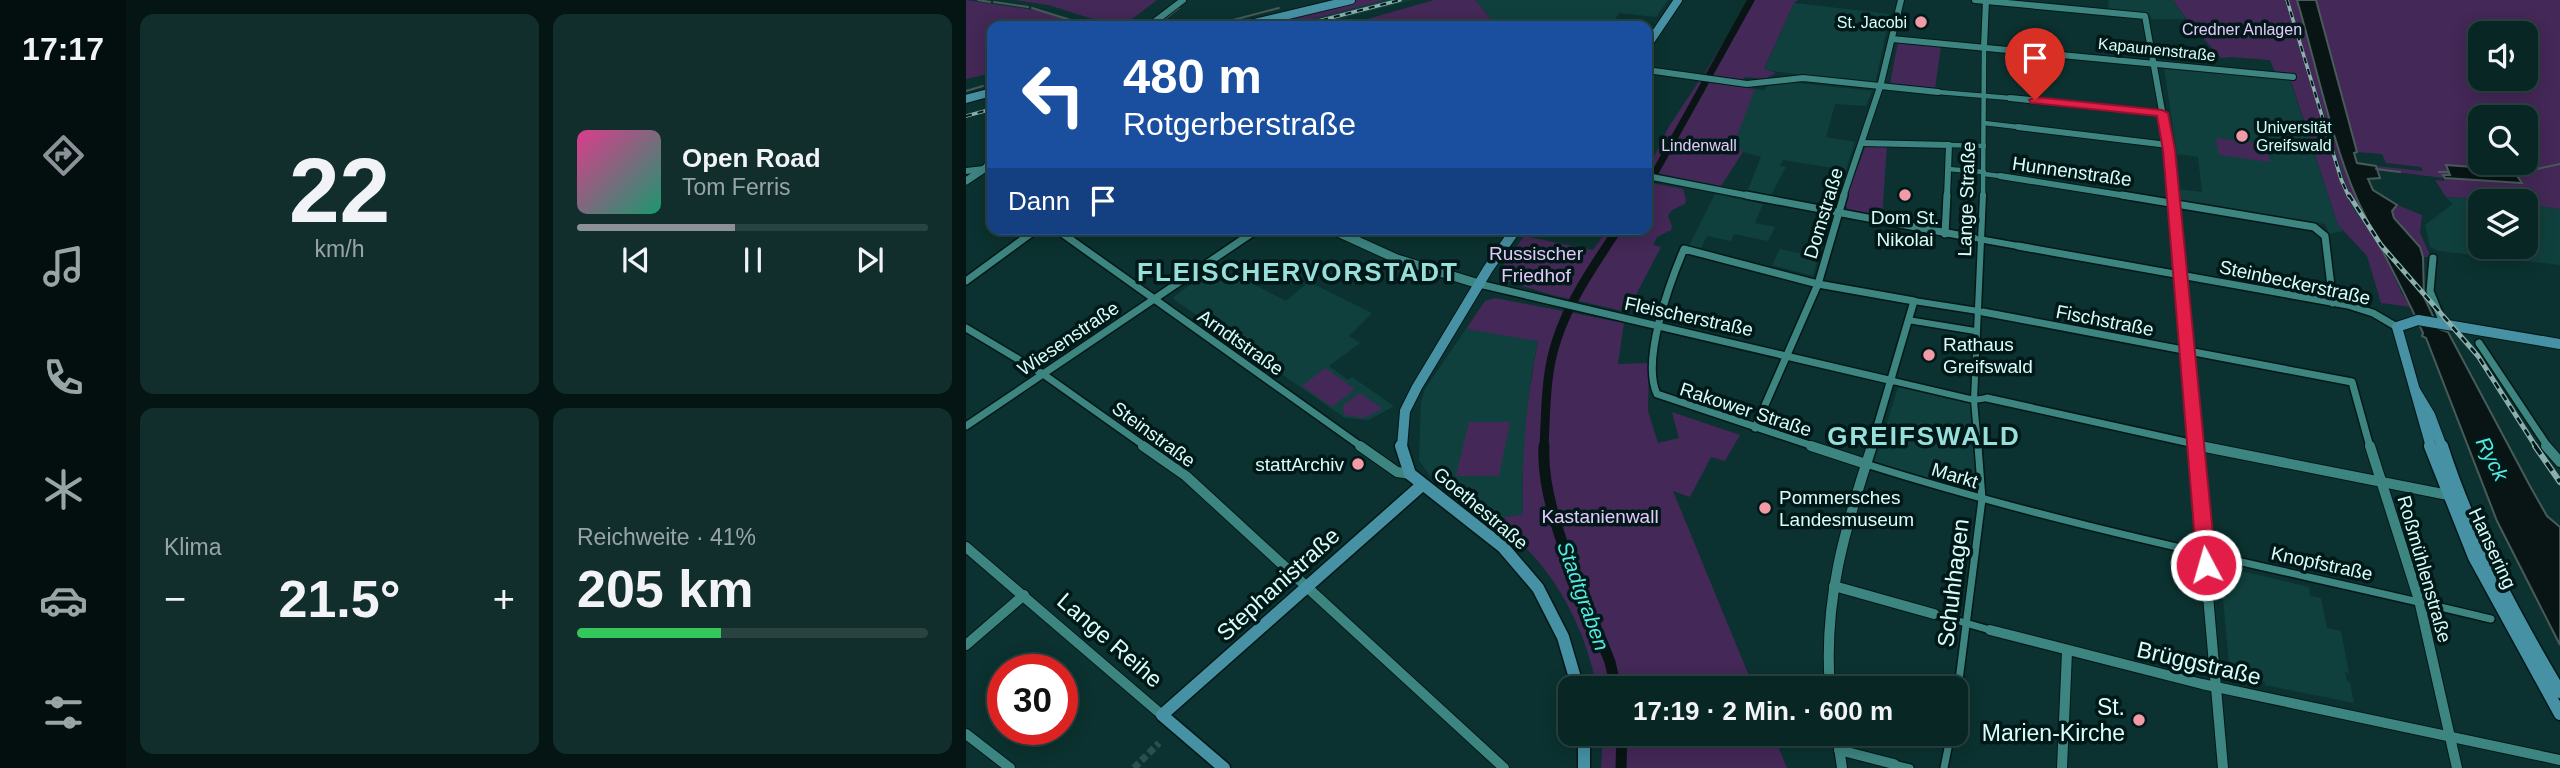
<!DOCTYPE html>
<html lang="de">
<meta charset="utf-8">
<style>
:root{--surface:#082624;--page:#112e2c;--text:#f1f3f6;--muted:#98a5a6;--line:#294341;--accent:#8c9099}
body{margin:0;font-family:Helvetica,sans-serif;background:var(--page);color:var(--text);height:100vh;display:flex;flex-direction:column;font-size:26px;white-space:nowrap}
*{box-sizing:border-box;margin:0}
p{font-size:23px;color:var(--muted)}
.icon{flex:none;width:38px;height:38px;fill:none;stroke:currentColor;stroke-width:2;stroke-linecap:round;stroke-linejoin:round}
.map{position:relative;flex:1;overflow:hidden}
.side{display:flex;flex-direction:column;gap:14px;padding:14px;background:#041514;width:840px}
.side>*{flex:none}
.guide{position:absolute;left:21px;top:21px;width:665px;height:214px;border-radius:14px;box-shadow:0 4px 18px #0003,0 0 0 2px var(--line);background:#1a4fa0;color:#fff;overflow:hidden}
.tools{position:absolute;left:1502px;top:21px;display:grid;gap:14px}
.tools a{display:grid;place-items:center;width:70px;height:70px;border-radius:14px;background:var(--surface);box-shadow:0 4px 18px #0003,0 0 0 2px var(--line);font-size:35px}
.speed{position:absolute;left:21px;top:654px;display:flex;gap:14px;font-size:35px;font-weight:700;text-align:center}
.speed>*{display:grid;place-content:center;width:91px;height:91px;border-radius:50%;background:var(--surface);box-shadow:0 4px 18px #0003,0 0 0 2px var(--line);line-height:1}
.speed .limit{border:10px solid #d22;background:#fff;color:#111}
.pin{position:absolute;display:grid;place-items:center;width:60px;height:60px;color:#fff;margin:-72px -30px;border-radius:50% 50% 50% 0;rotate:-45deg;box-shadow:0 0 7px #0007}
.pin .icon{rotate:45deg}
.me{position:absolute;width:77px;margin:-38px;rotate:354deg;stroke-linejoin:round;filter:drop-shadow(0 0 5px #0008)}
.turn{display:flex;align-items:center;gap:24px;height:147px;padding:0 21px;font-size:32px}
.turn .icon{width:91px;height:91px;stroke-width:2.5}
.turn b{display:block;font-size:49px;line-height:60px}
.then{display:flex;align-items:center;height:66px;padding:0 21px;background:#0003;gap:14px;font-size:26px}
.big{font-size:52px;font-weight:600;line-height:1.1}
.side .tile{flex:1;display:flex;flex-direction:column;justify-content:center;gap:10px;min-width:0;padding:0 24px;border-radius:14px;background:var(--page)}
.side .dial{align-items:center;gap:0}
.dial b{font-size:91px;line-height:1}
.song{display:flex;align-items:center;gap:21px}
.cover{width:84px;height:84px;border-radius:10px;background:linear-gradient(135deg,hsl(330 70% 55%),hsl(160 70% 35%))}
.played{height:7px;border-radius:4px;background:linear-gradient(90deg,var(--accent) 45%,var(--line) 45%)}
.keys{display:flex;justify-content:space-around;direction:ltr}
.heat{display:flex;justify-content:space-between;align-items:center;font-size:38px;direction:ltr}
.charge{height:10px;border-radius:5px;background:linear-gradient(90deg,#34c759 41%,var(--line) 0)}
.side .tiles{flex:1;display:grid;gap:14px;grid-template-columns:repeat(2,1fr)}
.trip{position:absolute;left:592px;top:676px;width:410px;height:70px;border-radius:14px;background:var(--surface);box-shadow:0 4px 18px #0003,0 0 0 2px var(--line);font-weight:600;line-height:70px;text-align:center}
main{display:flex;flex:1;min-height:0}
.dock{display:flex;flex-direction:column;width:126px;justify-content:space-around;align-items:center;background:#030f0e;color:var(--muted)}
.dock .icon{width:49px;height:49px}
.dock .active{color:var(--accent)}
.dock b{font-size:32px;color:var(--text)}
.map>svg:first-child{display:block}
.built{fill:#10403d}
.green{fill:#442857;fill-rule:evenodd}
.water{fill:#081514;stroke:#475b59;stroke-width:2}
.lines{fill:none;stroke-linecap:round;stroke-linejoin:round}
.stream{stroke:#475b59;stroke-width:2}
.canal-far2{stroke:#081514;stroke-width:7}
.canal-far1{stroke:#081514;stroke-width:9}
.canal{stroke:#081514;stroke-width:11}
.pedestrian-tunnel{stroke:#2a504e;stroke-width:7;stroke-dasharray:7 3.5;stroke-linecap:butt}
.pedestrian-far2-casing{stroke:#031817;stroke-width:6}
.pedestrian-far1-casing{stroke:#031817;stroke-width:9}
.pedestrian-casing{stroke:#031817;stroke-width:10}
.minor-far2-casing{stroke:#031817;stroke-width:8}
.minor-far1-casing{stroke:#031817;stroke-width:10}
.minor-casing{stroke:#031817;stroke-width:12}
.tertiary-far1-casing{stroke:#031817;stroke-width:9}
.tertiary-casing{stroke:#031817;stroke-width:11}
.secondary-far2-casing{stroke:#031817;stroke-width:10}
.secondary-far1-casing{stroke:#031817;stroke-width:12}
.secondary-casing{stroke:#031817;stroke-width:15}
.pedestrian-far2{stroke:#3d8581;stroke-width:4.5}
.pedestrian-far1{stroke:#3d8581;stroke-width:6}
.pedestrian{stroke:#3d8581;stroke-width:7}
.minor-far2{stroke:#3d8581;stroke-width:6}
.minor-far1{stroke:#3d8581;stroke-width:7}
.minor{stroke:#3d8581;stroke-width:10}
.tertiary-far1{stroke:#3d8581;stroke-width:7}
.tertiary{stroke:#3d8581;stroke-width:9}
.secondary-far2{stroke:#4791a5;stroke-width:8}
.secondary-far1{stroke:#4791a5;stroke-width:10}
.secondary{stroke:#4791a5;stroke-width:12}
.rail-far2-casing{stroke:#8aafac;stroke-width:3.5}
.rail-far1-casing{stroke:#8aafac;stroke-width:5}
.rail-casing{stroke:#8aafac;stroke-width:6}
.rail-far2{stroke:#001918;stroke-width:2;stroke-dasharray:6;stroke-linecap:butt}
.rail-far1{stroke:#001918;stroke-width:2.5;stroke-dasharray:7;stroke-linecap:butt}
.rail{stroke:#001918;stroke-width:3.5;stroke-dasharray:10;stroke-linecap:butt}
.route{fill:#e11d48;stroke:#92132f;stroke-width:2}
.poi-dot{fill:#f39aa7;stroke:#001918;stroke-width:2.5}
.labels{text-anchor:middle;stroke-width:7;stroke-linejoin:round;paint-order:stroke}
.far-poi-label{font-size:16px;fill:#dafdfa;stroke:#001918;text-anchor:end}
.far-park-label{font-size:16px;fill:#e6c9fc;stroke:#001918}
.far-street-label{font-size:16px;fill:#dafdfa;stroke:#001918}
.street-label{font-size:19px;fill:#dafdfa;stroke:#001918}
.poi-label{font-size:19px;fill:#dafdfa;stroke:#001918;text-anchor:start}
.park-label{font-size:19px;fill:#e6c9fc;stroke:#001918}
.water-label{font-size:21px;font-style:italic;fill:#52eae2;stroke:#001918}
.near-street-label{font-size:23px;fill:#dafdfa;stroke:#001918}
.near-poi-label{font-size:23px;fill:#dafdfa;stroke:#001918;text-anchor:end}
.district-label{font-size:26px;font-weight:bold;letter-spacing:2px;fill:#97dfda;stroke:#001918}
</style>
<main>
<nav class="dock">
<b>17:17</b>
<svg class="icon active" aria-label="directions" viewBox="0 0 24 24"><path d="M12 3l9 9-9 9-9-9zM9 14v-3h6M13 9l2 2-2 2"/></svg>
<svg class="icon" aria-label="music" viewBox="0 0 24 24"><path d="M9 18V5l10-2v13"/><circle cx="6" cy="18" r="3"/><circle cx="16" cy="16" r="3"/></svg>
<svg class="icon" aria-label="phone" viewBox="0 0 24 24"><path d="M5 4h4l2 5-3 2q2 4 5 5l2-3 5 2v4C11 20 4 13 5 4z"/></svg>
<svg class="icon" aria-label="climate" viewBox="0 0 24 24"><path d="M12 3v18M4 7l16 10M4 17L20 7"/></svg>
<svg class="icon" aria-label="car" viewBox="0 0 24 24"><path d="M5 17H2v-5l4-1 3-4h7l3 4 3 1v5h-3M9 17h6M6 11h13"/><circle cx="7" cy="17" r="2"/><circle cx="17" cy="17" r="2"/></svg>
<svg class="icon" aria-label="filters" viewBox="0 0 24 24"><path d="M4 7h16M4 17h16"/><circle cx="9" cy="7" r="2"/><circle cx="15" cy="17" r="2"/></svg>
</nav>
<section class="side">
<div class="tiles">
<div class="tile dial"><b>22</b><p>km/h</p></div>
<div class="tile">
<div class="song"><i class="cover"></i><div><b>Open Road</b><p>Tom Ferris</p></div></div>
<div class="played"></div>
<div class="keys"><svg class="icon" aria-label="previous" viewBox="0 0 24 24"><path d="M18 5L8 12l10 7zM5 5v14"/></svg><svg class="icon" aria-label="pause" viewBox="0 0 24 24"><path d="M8 5v14M16 5v14"/></svg><svg class="icon" aria-label="next" viewBox="0 0 24 24"><path d="M6 5l10 7-10 7zM19 5v14"/></svg></div>
</div>
<div class="tile"><p>Klima</p>
<div class="heat"><a>−</a><b class="big">21.5°</b><a>+</a></div>
</div>
<div class="tile"><p>Reichweite · 41%</p><b class="big">205 km</b><div class="charge"></div></div>
</div>
</section>
<div class="map">
<svg width="1594" height="768" viewBox="0 0 1594 768">
<rect width="100%" height="100%" fill="#0b3230"/>
<g class="built">
<polygon points="419,0 446,0 347,26 319,26"/>
<polygon points="509,0 702,0 690,17 653,13 649,20 681,26 681,27 531,26"/>
<polygon points="1142,0 1207,0 1220,19 1186,19 1184,15 1143,11"/>
<polygon points="1319,0 1322,0 1371,159 1388,205 1408,235 1512,353 1594,479 1594,486 1508,352 1405,236 1385,205 1369,165"/>
<polygon points="828,3 924,14 909,84 798,70"/>
<polygon points="1198,67 1324,80 1372,225 1377,231 1364,234 1359,224 1211,200 1210,189 1236,192 1232,157 1211,154"/>
<polygon points="823,82 906,91 900,106 869,104 860,137 889,142 880,170 817,160 814,166 820,167 804,197 781,192 795,157 777,152 768,144 773,125 788,89 798,90 802,86"/>
<polygon points="749,194 797,204 789,223 809,227 802,241 768,234 765,241 741,236 735,248 723,246"/>
<polygon points="1480,197 1538,201 1514,201 1514,247 1525,249 1559,247 1559,204 1594,209 1594,265 1473,251 1464,247 1459,225 1487,204"/>
<polygon points="814,249 852,257 847,276 806,265"/>
<polygon points="248,272 254,276 251,279 260,284 272,276 320,301 343,282 406,313 383,336 394,343 363,366 382,380 386,377 428,406 403,420 379,418 206,298 239,274 243,275"/>
<polygon points="500,329 572,340 565,376 556,486 557,514 524,520 466,479 453,460 455,402 459,389"/>
<polygon points="934,382 1008,400 1016,499 907,466"/>
<polygon points="1254,566 1343,587 1344,596 1355,598 1361,628 1375,631 1383,673 1379,672 1381,681 1384,683 1388,703 1299,685 1299,682 1264,674"/>
</g>
<g class="green">
<polygon points="0,0 75,11 119,26 26,26 26,73 0,79"/>
<polygon points="48,0 191,0 157,26 149,26 82,5"/>
<polygon points="391,0 419,0 319,26 283,26"/>
<polygon points="468,0 509,0 531,26 377,26"/>
<polygon points="783,0 832,0 828,3 798,69 810,73 799,79 779,77 776,81 737,76"/>
<polygon points="1207,0 1319,0 1375,182 1385,205 1418,252 1435,292 1445,307 1415,303 1401,256 1372,225 1323,75 1309,72 1304,60 1265,57 1255,58 1224,24"/>
<polygon points="1322,0 1331,0 1376,156 1391,199 1409,235 1388,205 1378,179"/>
<path d="M1350,0h244v209l-35,-5v-3l-79,-4 -11,-17 9,1v-3l-66,-8 -2,-4 47,5 -2,-4 -35,-4 -4,-9 -25,-2zM1514,33h45v46h-45zM1514,117h45v46h-45zM1480,165l75,18 -76,-5 -1,-3h6z"/>
<polygon points="932,42 975,46 969,89 924,84"/>
<polygon points="733,81 789,89 768,144 777,152 755,186 681,171 702,128"/>
<polygon points="1250,138 1300,144 1304,162 1253,155"/>
<polygon points="900,145 921,146 916,217 884,211 878,204"/>
<polygon points="681,182 717,189 720,200 719,204 706,210 702,216 706,226 705,230 691,237 687,245 695,247 661,312 586,295 543,282 534,270 558,236 627,250 642,229 681,229"/>
<path d="M1431,205l25,10 -2,18 11,24h-8c-6,-19 -25,-28 -31,-46z"/>
<path d="M529,298l129,25 -6,41 31,-1 -1,48 10,32 21,-5 -7,-26 68,23 -15,26 -14,-4 -21,40 -17,-6 81,197h-157c-13,-66 -49,-133 -107,-168l33,-6c-2,-57 4,-117 15,-173l-72,-12 19,-28z"/>
<polygon points="359,368 389,389 366,407 336,386"/>
<polygon points="394,393 417,409 397,418 378,415 377,405"/>
<polygon points="503,422 544,422 533,476 490,476"/>
<polygon points="637,733 806,733 821,768 635,768"/>
</g>
<g class="water">
<path d="M1331,0h19l41,152 -3,1 3,10 19,3 4,12 -12,1 5,11 24,15 -5,6 2,7 26,29 3,10 1,40 15,32 9,3 82,154 17,30 13,11v118l-63,-124 -71,-183 -4,-2 1,-3c-20,-45 -45,-89 -66,-134 -26,-60 -41,-135 -60,-199z"/>
<polygon points="1480,165 1547,170 1556,183 1479,178 1477,175 1484,175"/>
</g>
<g class="lines">
<g class="stream">
<polyline points="12,0 24,2"/>
<polyline points="28,2 62,7"/>
<polyline points="66,8 114,23"/>
<polyline points="119,24 124,26"/>
<polyline points="192,24 213,8"/>
<polyline points="244,26 313,8"/>
<polyline points="0,91 17,86"/>
<polyline points="1410,169 1434,172"/>
<polyline points="1566,170 1594,164"/>
<polyline points="1473,172 1483,172"/>
</g>
<polyline class="canal-far2" points="681,187 785,0"/>
<path class="canal-far1" d="M578,447c2,-35 1,-74 13,-108 13,-40 38,-75 61,-110"/>
<g class="canal">
<path d="M578,446c-4,64 42,154 66,216l6,26"/>
<polyline points="655,768 656,733"/>
</g>
<polyline class="pedestrian-tunnel" points="168,768 193,743"/>
<defs>
<g id="pedestrian-far2">
<polyline points="972,92 1044,98"/>
<polyline points="1018,123 1052,127"/>
<polyline points="983,145 1018,146"/>
<polyline points="982,169 1018,172"/>
<polyline points="1018,174 1034,176"/>
<polyline points="1017,197 1018,47"/>
</g>
<g id="pedestrian-far1">
<polyline points="1013,239 1052,246"/>
<polyline points="948,301 1012,311"/>
<polyline points="942,320 1009,331"/>
<polyline points="927,381 1008,400 1021,398"/>
<polyline points="1012,447 1008,400 1017,195"/>
</g>
<g id="pedestrian">
<path d="M900,464c205,65 416,105 625,155"/>
<polyline points="968,614 1024,630"/>
<polyline points="989,712 1016,499 1012,446"/>
<polyline points="928,764 944,768"/>
<polyline points="978,768 985,733"/>
</g>
<g id="minor-far2">
<polyline points="1009,0 1179,16 1203,150 1207,197"/>
<polyline points="183,26 217,0"/>
<polyline points="926,39 1327,77"/>
<polyline points="1018,47 1020,0"/>
<polyline points="681,70 781,84 837,78 972,92"/>
<polyline points="1044,98 1196,113"/>
<polyline points="1052,127 1202,145"/>
<polyline points="896,143 983,145 981,197"/>
<polyline points="0,171 18,169 26,159"/>
<polyline points="681,176 789,197"/>
<polyline points="1034,176 1167,197"/>
<polyline points="877,197 914,87 935,0"/>
</g>
<g id="minor-far1">
<polyline points="780,195 1008,238"/>
<polyline points="1156,195 1348,227 1359,236 1367,303"/>
<polyline points="1207,195 1229,447"/>
<polyline points="90,229 396,447"/>
<polyline points="979,234 981,195"/>
<polyline points="1052,246 1382,305 1407,313 1431,327"/>
<polyline points="1467,258 1464,291 1477,323"/>
<polyline points="0,281 71,229"/>
<polyline points="513,284 927,381"/>
<polyline points="1017,312 1386,382 1404,447"/>
<polyline points="0,328 77,374 180,447"/>
<polyline points="1513,343 1582,447"/>
<polyline points="1021,398 1242,447"/>
<polyline points="0,426 292,229"/>
<polyline points="789,428 852,284 878,195"/>
<path d="M850,447l-159,-53c-16,-34 13,-112 27,-145l134,35 96,17 -43,146"/>
</g>
<g id="minor">
<polyline points="177,446 220,476 538,768"/>
<polyline points="394,446 431,472 444,474"/>
<polyline points="845,446 900,464"/>
<polyline points="1229,446 1257,768"/>
<polyline points="1234,446 1487,496"/>
<polyline points="1404,446 1453,600 1491,768"/>
<polyline points="1580,446 1594,462"/>
<polyline points="0,547 196,715"/>
<polyline points="868,586 968,614"/>
<polyline points="1024,630 1236,684 1594,760"/>
<polyline points="0,645 58,595"/>
<path d="M864,688c-7,-87 15,-160 42,-242"/>
<polyline points="871,733 876,768"/>
<polyline points="0,734 44,768"/>
<polyline points="873,750 928,764"/>
<polyline points="1096,768 1101,652"/>
</g>
<polyline id="tertiary-far1" points="0,181 18,169 26,168"/>
<polyline id="tertiary" points="365,229 431,259 513,284"/>
<g id="secondary-far2">
<polyline points="276,26 385,0"/>
<polyline points="681,46 712,0"/>
<polyline points="0,99 26,92"/>
</g>
<g id="secondary-far1">
<polyline points="1449,390 1464,415 1476,447"/>
<polyline points="436,447 439,411 451,387 522,269 550,229"/>
<polyline points="1465,447 1431,327 1452,320 1594,344"/>
</g>
<g id="secondary">
<polyline points="435,446 444,474 537,547 572,588 597,637 612,688"/>
<polyline points="1464,446 1508,557 1594,714"/>
<path d="M1476,446c28,87 71,167 118,246"/>
<polyline points="618,733 618,768"/>
<polyline points="258,768 196,715 456,485"/>
</g>
</defs>
<use href="#pedestrian-far2" class="pedestrian-far2-casing"/>
<use href="#pedestrian-far1" class="pedestrian-far1-casing"/>
<use href="#pedestrian" class="pedestrian-casing"/>
<use href="#minor-far2" class="minor-far2-casing"/>
<use href="#minor-far1" class="minor-far1-casing"/>
<use href="#minor" class="minor-casing"/>
<use href="#tertiary-far1" class="tertiary-far1-casing"/>
<use href="#tertiary" class="tertiary-casing"/>
<use href="#secondary-far2" class="secondary-far2-casing"/>
<use href="#secondary-far1" class="secondary-far1-casing"/>
<use href="#secondary" class="secondary-casing"/>
<use href="#pedestrian-far2" class="pedestrian-far2"/>
<use href="#pedestrian-far1" class="pedestrian-far1"/>
<use href="#pedestrian" class="pedestrian"/>
<use href="#minor-far2" class="minor-far2"/>
<use href="#minor-far1" class="minor-far1"/>
<use href="#minor" class="minor"/>
<use href="#tertiary-far1" class="tertiary-far1"/>
<use href="#tertiary" class="tertiary"/>
<use href="#secondary-far2" class="secondary-far2"/>
<use href="#secondary-far1" class="secondary-far1"/>
<use href="#secondary" class="secondary"/>
<defs>
<g id="rail-far2">
<polyline points="1321,0 1375,179 1383,197"/>
<polyline points="333,26 434,0"/>
<polyline points="0,116 26,109"/>
</g>
<polyline id="rail-far1" points="1383,195 1415,245 1512,356 1570,447"/>
<polyline id="rail" points="1569,446 1594,482"/>
</defs>
<use href="#rail-far2" class="rail-far2-casing"/>
<use href="#rail-far1" class="rail-far1-casing"/>
<use href="#rail" class="rail-casing"/>
<use href="#rail-far2" class="rail-far2"/>
<use href="#rail-far1" class="rail-far1"/>
<use href="#rail" class="rail"/>
</g>
<polygon class="route" points="1069,97 1196,110 1202,113 1209,150 1250,565 1247,571 1240,574 1234,571 1231,565 1197,150 1191,116 1065,103 1063,100"/>
<g class="poi-dot">
<circle cx="955" cy="22" r="7"/>
<circle cx="1276" cy="136" r="7"/>
<circle cx="939" cy="195" r="7"/>
<circle cx="963" cy="355" r="7"/>
<circle cx="392" cy="464" r="7"/>
<circle cx="799" cy="508" r="7"/>
<circle cx="1173" cy="720" r="7"/>
</g>
<g class="labels">
<g class="far-poi-label">
<text x="941" y="28">St. Jacobi</text>
<text x="1290" y="133" text-anchor="start">Universität<tspan x="1290" dy="18">Greifswald</tspan></text>
</g>
<g class="far-park-label">
<text x="1276" y="35">Credner Anlagen</text>
<text x="733" y="151">Lindenwall</text>
</g>
<g class="far-street-label">
<text transform="translate(1191 49) rotate(6)" y="6">Kapaunenstraße</text>
</g>
<g class="street-label">
<text transform="translate(1106 171) rotate(8)" y="7">Hunnenstraße</text>
<text transform="translate(1000 199) rotate(-88)" y="7">Lange Straße</text>
<text transform="translate(857 213) rotate(-73)" y="7">Domstraße</text>
<text transform="translate(1329 282) rotate(12)" y="7">Steinbeckerstraße</text>
<text transform="translate(723 316) rotate(12)" y="7">Fleischerstraße</text>
<text transform="translate(1139 320) rotate(11)" y="7">Fischstraße</text>
<text transform="translate(102 338) rotate(-34)" y="7">Wiesenstraße</text>
<text transform="translate(275 342) rotate(35)" y="7">Arndtstraße</text>
<text transform="translate(780 409) rotate(18)" y="7">Rakower Straße</text>
<text transform="translate(188 434) rotate(36)" y="7">Steinstraße</text>
<text transform="translate(989 475) rotate(17)" y="7">Markt</text>
<text transform="translate(515 508) rotate(40)" y="7">Goethestraße</text>
<text transform="translate(1527 548) rotate(65)" y="7">Hansering</text>
<text transform="translate(1356 563) rotate(12)" y="7">Knopfstraße</text>
<text transform="translate(1459 569) rotate(74)" y="7">Roßmühlenstraße</text>
</g>
<g class="poi-label">
<text x="939" y="224" text-anchor="middle">Dom St.<tspan x="939" dy="22">Nikolai</tspan></text>
<text x="977" y="351">Rathaus<tspan x="977" dy="22">Greifswald</tspan></text>
<text x="378" y="471" text-anchor="end">stattArchiv</text>
<text x="813" y="504">Pommersches<tspan x="813" dy="22">Landesmuseum</tspan></text>
</g>
<g class="park-label">
<text x="570" y="260">Russischer<tspan x="570" dy="22">Friedhof</tspan></text>
<text x="634" y="523">Kastanienwall</text>
</g>
<g class="water-label">
<text transform="translate(1526 459) rotate(63)" y="7">Ryck</text>
<text transform="translate(617 596) rotate(70)" y="7">Stadtgraben</text>
</g>
<g class="near-street-label">
<text transform="translate(987 583) rotate(-83)" y="8">Schuhhagen</text>
<text transform="translate(312 584) rotate(-42)" y="8">Stephanistraße</text>
<text transform="translate(144 640) rotate(41)" y="8">Lange Reihe</text>
<text transform="translate(1233 663) rotate(13)" y="8">Brüggstraße</text>
</g>
<g class="near-poi-label">
<text x="1159" y="715">St.<tspan x="1159" dy="26">Marien-Kirche</tspan></text>
</g>
<g class="district-label">
<text x="332" y="281">FLEISCHERVORSTADT</text>
<text x="958" y="445">GREIFSWALD</text>
</g>
</g>
</svg>
<div class="tools">
<a><svg class="icon" aria-label="sound" viewBox="0 0 24 24"><path d="M4 9h4l5-4v14l-5-4H4zM17 9q2 3 0 6"/></svg></a>
<a><svg class="icon" aria-label="search" viewBox="0 0 24 24"><circle cx="10" cy="10" r="6"/><path d="M15 15l6 6"/></svg></a>
<a><svg class="icon" aria-label="layers" viewBox="0 0 24 24"><path d="M12 4l9 5-9 5-9-5zM3 14l9 5 9-5"/></svg></a>
</div>
<div class="speed"><div class="limit">30</div></div>
<div class="pin" style="left:1069px;top:100px;background:#d93025"><svg class="icon" aria-label="arrive" viewBox="0 0 24 24"><path d="M6 21V4h12l-3 4 3 4H6"/></svg></div>
<svg class="me" style="left:1240px;top:565px" viewBox="-20 -20 40 40"><circle r="17" fill="#e11d48" stroke="#fff" stroke-width="3"/><path d="M0-11L8 9 0 5-8 9z" fill="#fff"/></svg>
<div class="trip">17:19 · 2 Min. · 600 m</div>
<div class="guide">
<div class="turn"><svg class="icon" aria-label="left" viewBox="0 0 24 24"><path d="M17 20v-9H6M10 6l-5 5 5 5"/></svg><div><b>480 m</b>Rotgerberstraße</div></div>
<div class="then">Dann<svg class="icon" aria-label="arrive" viewBox="0 0 24 24"><path d="M6 21V4h12l-3 4 3 4H6"/></svg></div>
</div>
</div>
</main>
